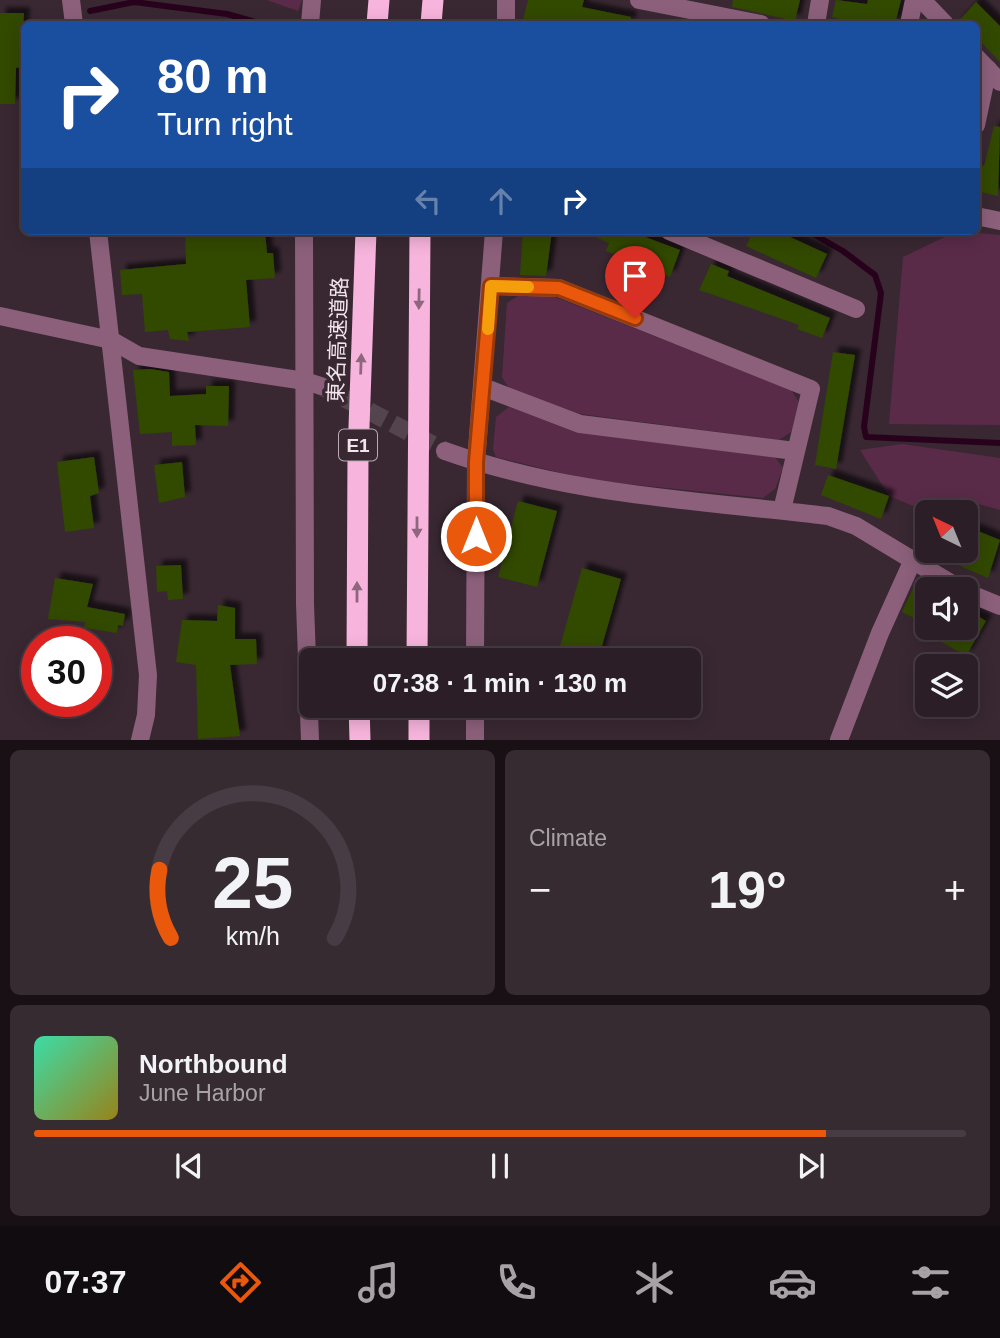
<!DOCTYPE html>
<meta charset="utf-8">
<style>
:root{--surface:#2b1e26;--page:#372b32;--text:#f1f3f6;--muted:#a6a2a7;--line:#473c43;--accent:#ea580c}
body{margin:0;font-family:Helvetica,"Noto Sans JP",sans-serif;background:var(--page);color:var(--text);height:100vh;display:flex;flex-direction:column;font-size:26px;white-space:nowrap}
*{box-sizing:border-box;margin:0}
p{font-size:23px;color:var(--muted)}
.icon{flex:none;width:38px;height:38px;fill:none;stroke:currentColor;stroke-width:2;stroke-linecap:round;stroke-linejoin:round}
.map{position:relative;height:740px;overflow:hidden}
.drawer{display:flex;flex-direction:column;gap:10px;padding:10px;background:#181015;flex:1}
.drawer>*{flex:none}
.guide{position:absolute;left:21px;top:21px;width:959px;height:214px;border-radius:10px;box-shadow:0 4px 18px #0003,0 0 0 2px var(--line);background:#1a4fa0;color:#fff;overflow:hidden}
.needle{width:46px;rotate:317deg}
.fabs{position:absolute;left:915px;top:500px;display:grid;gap:14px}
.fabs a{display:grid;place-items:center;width:63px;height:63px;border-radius:10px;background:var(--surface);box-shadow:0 4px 18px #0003,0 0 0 2px var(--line);font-size:35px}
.speed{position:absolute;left:21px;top:626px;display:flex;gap:14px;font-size:35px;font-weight:700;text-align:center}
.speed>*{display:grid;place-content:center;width:91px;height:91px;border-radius:50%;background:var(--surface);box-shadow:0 4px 18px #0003,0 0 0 2px var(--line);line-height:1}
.speed .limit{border:10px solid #d22;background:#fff;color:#111}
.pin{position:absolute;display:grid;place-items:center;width:60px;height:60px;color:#fff;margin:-72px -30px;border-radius:50% 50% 50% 0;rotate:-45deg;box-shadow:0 0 7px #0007}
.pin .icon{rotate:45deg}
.me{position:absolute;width:77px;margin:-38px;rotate:0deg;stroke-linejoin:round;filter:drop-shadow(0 0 5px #0008)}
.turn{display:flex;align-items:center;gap:24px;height:147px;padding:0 21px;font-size:32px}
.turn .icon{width:91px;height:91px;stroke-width:2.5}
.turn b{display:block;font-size:49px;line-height:60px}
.lanes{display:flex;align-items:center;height:66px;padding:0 21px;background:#0003;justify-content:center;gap:35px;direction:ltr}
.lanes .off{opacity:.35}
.big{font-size:52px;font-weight:800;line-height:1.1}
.drawer .card{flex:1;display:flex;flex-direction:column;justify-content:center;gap:10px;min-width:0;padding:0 24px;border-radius:10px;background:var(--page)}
.drawer .dial{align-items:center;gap:0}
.dial svg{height:182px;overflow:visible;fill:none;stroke:var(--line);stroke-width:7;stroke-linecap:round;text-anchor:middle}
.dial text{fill:var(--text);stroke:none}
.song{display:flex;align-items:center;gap:21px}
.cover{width:84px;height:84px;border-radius:10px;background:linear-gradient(135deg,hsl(160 70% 55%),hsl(50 70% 35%))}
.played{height:7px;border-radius:4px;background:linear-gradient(90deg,var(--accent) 85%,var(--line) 85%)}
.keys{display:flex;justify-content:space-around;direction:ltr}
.heat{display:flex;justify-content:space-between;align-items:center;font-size:38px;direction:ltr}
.drawer .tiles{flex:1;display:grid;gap:10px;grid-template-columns:1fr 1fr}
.card:last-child{grid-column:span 2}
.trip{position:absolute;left:299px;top:648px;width:402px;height:70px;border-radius:10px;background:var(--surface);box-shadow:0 4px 18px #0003,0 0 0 2px var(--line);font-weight:800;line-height:70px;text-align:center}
.menu{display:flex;height:112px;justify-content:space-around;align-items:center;background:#110c0f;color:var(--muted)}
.menu .icon{width:49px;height:49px}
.menu .on{color:var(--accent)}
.menu b{font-size:32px;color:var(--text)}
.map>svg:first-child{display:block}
.green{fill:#5a2b49}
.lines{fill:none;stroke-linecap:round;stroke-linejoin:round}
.stream{stroke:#28021c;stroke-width:6}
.building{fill:#334803;filter:url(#shadow)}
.minor-tunnel{stroke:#54444e;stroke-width:18;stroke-dasharray:18 9;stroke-linecap:butt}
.minor{stroke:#8c607b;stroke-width:18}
.tertiary{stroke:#8c607b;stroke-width:18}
.motorway{stroke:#f7b4dc;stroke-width:21}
.oneway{fill:#8e677e}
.route-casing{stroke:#983908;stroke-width:18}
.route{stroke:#ea580c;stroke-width:12}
.slow{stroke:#f59e0b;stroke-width:12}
.labels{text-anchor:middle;stroke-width:7;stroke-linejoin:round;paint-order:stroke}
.shield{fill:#392832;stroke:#b9acb4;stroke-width:2}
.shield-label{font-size:19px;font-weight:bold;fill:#f0e5eb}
.street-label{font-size:21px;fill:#f0e5eb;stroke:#392832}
</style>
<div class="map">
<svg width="1000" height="740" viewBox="0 0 1000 740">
<defs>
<filter id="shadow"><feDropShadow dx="6" dy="-6" stdDeviation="2" flood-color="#0009"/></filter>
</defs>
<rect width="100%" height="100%" fill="#392832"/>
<g class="green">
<polygon points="267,0 302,0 298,11"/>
<polygon points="957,231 1000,235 1000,425 889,424 903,257"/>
<polygon points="521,294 555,297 791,390 799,402 791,432 779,440 581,414 510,390 502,377 507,303"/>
<polygon points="509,407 582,432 775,457 783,468 775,489 763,498 590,480 496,457 493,449 496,417"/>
<polygon points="902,444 1000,458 1000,510 975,503 966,514 930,513 889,496 860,450"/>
</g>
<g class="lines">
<g class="stream">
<polyline points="90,11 134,2 227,14 263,24"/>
<polyline points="808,231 843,251 875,275 881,293 864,427 866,437 1000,443"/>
</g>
</g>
<g class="building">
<polygon points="528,0 584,0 582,7 631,17 630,24 577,24 551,20 550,24 522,24"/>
<polygon points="733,0 800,0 795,21 732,7"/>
<polygon points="836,0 867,4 868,0 901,0 895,24 860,24 832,17"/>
<polygon points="976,2 1000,26 1000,62 976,37 976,24 956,24"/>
<polygon points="0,13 24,13 21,67 16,68 15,104 0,104"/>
<polygon points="994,126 1000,127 998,196 976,191 980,165 984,166"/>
<polygon points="185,231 265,231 267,253 273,253 275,278 246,280 250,327 187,332 189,341 170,339 168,330 145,332 142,294 122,295 120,270 186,264"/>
<polygon points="523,231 552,231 546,276 520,275"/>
<polygon points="582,231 629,231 680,250 670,277 606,251 609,243"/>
<polygon points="753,231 777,231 827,254 816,278 746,246"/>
<polygon points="711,264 729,271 727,276 830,318 822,338 797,329 799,325 699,290"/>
<polygon points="833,352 855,355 836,469 815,465"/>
<polygon points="150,369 169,372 170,396 206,394 206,386 229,386 228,426 195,425 196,445 172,446 172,432 140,434 133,370"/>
<polygon points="94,457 99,493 90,496 94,528 65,532 57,462"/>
<polygon points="182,462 185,497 159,503 154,465"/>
<polygon points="828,475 889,496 881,519 821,495"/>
<polygon points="518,501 557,511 537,587 498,577"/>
<polygon points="973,529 1000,540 988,578 958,565"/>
<polygon points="181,565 183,599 168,600 167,591 157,592 156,566"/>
<polygon points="582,568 621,579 598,660 557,657"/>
<polygon points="55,578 93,584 87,607 125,614 123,626 118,625 117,633 84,628 85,622 48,619"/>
<polygon points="916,582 928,588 928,625 902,612"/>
<polygon points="218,605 235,608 235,639 256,639 257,664 230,665 240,736 198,739 196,665 176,662 182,620 217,621"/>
<polygon points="966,609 986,621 966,656 940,641 947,628 966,628"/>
</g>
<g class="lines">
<polyline class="minor-tunnel" points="321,386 445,451"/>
<g class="minor">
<polyline points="639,0 761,24"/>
<polyline points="922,0 945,24"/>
<polyline points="310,24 312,0"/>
<polyline points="506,24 506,0"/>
<polyline points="816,24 820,0"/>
<polyline points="909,24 914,0"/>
<polyline points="976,57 1000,82"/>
<polyline points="976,125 988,69"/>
<polyline points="976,216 1000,221"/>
<polyline points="304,231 305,604 310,740"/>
<polyline points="669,231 856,309"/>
<polyline points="491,286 559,288 811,389 782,510"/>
<polyline points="0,316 111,340 139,356 305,381 321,386"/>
<polyline points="483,387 580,424 795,451"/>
<path d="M445,451c126,45 251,49 383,65l28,10 106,64"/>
<polyline points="966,592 1000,606"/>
<polyline points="475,660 476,462 494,231"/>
<polyline points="475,740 475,705"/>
<polyline points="839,740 880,633 912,562"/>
</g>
<g class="tertiary">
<polyline points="71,0 74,24"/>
<polyline points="98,231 148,675 146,715 140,740"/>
</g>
<g class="motorway">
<polyline points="377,24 379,0"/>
<polyline points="431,24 433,0"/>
<polyline points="357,660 358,455 366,231"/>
<polyline points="417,660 420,231"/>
<polyline points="359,705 360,740"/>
<polyline points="419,705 419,740"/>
</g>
</g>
<defs><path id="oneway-solid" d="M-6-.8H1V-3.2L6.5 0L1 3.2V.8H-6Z" transform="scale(1.75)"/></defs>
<g class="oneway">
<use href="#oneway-solid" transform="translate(419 299) rotate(91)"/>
<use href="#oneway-solid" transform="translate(361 364) rotate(-88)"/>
<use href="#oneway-solid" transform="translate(417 527) rotate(90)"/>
<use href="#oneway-solid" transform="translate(357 592) rotate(-90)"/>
</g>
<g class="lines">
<defs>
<polyline id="route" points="476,536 476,462 491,286 559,288 635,318"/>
</defs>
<use href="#route" class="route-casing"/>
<use href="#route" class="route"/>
<polyline class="slow" points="488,329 491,286 528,287"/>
</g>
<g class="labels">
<rect class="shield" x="339" y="429.5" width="38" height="31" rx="5"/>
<g class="shield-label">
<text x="358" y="452">E1</text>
</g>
<g class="street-label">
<text transform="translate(338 340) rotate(-88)" y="7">東名高速道路</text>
</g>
</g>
</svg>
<div class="fabs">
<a><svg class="needle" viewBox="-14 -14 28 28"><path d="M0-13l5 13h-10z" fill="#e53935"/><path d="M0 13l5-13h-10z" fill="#a6a2a7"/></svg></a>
<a><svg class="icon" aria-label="sound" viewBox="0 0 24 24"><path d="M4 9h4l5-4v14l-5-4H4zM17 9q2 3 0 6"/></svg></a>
<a><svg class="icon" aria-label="layers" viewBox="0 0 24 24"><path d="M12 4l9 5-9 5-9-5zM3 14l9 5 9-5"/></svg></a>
</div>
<div class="speed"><div class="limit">30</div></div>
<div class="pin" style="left:635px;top:318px;background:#d93025"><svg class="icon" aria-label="arrive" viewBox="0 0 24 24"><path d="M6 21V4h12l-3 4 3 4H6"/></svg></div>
<svg class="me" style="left:476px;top:536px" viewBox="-20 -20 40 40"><circle r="17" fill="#ea580c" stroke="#fff" stroke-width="3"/><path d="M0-11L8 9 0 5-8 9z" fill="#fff"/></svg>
<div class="trip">07:38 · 1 min · 130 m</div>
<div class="guide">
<div class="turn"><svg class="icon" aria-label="right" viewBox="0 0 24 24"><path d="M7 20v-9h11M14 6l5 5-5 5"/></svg><div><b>80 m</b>Turn right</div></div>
<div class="lanes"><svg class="icon off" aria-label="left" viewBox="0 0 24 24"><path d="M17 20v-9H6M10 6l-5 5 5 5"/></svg><svg class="icon off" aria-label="ahead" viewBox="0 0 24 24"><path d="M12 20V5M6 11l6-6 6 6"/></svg><svg class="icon" aria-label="right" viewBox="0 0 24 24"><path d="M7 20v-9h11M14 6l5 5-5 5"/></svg></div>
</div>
</div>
<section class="drawer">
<div class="tiles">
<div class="card dial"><svg viewBox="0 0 100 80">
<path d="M14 69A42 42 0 1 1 86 69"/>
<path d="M14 69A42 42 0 0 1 9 39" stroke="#ea580c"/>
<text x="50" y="56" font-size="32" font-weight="700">25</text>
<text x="50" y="72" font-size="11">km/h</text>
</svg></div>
<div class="card"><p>Climate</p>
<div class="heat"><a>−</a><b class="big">19°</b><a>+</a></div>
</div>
<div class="card">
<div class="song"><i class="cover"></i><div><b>Northbound</b><p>June Harbor</p></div></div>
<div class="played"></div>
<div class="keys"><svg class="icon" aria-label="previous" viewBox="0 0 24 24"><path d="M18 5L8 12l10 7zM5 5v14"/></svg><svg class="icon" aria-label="pause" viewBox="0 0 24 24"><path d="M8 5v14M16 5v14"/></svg><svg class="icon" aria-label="next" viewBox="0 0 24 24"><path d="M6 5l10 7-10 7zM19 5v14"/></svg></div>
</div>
</div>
</section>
<nav class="menu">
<b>07:37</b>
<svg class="icon on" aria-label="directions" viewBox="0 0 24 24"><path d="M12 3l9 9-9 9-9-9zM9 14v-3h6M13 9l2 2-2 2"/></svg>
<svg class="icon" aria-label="music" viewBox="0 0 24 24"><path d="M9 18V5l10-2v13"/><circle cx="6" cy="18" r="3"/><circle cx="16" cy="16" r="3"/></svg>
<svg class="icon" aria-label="phone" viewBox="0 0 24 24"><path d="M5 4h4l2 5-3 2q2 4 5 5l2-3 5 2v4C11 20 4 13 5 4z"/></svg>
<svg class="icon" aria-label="climate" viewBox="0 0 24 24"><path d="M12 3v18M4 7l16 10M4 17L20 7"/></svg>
<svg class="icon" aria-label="car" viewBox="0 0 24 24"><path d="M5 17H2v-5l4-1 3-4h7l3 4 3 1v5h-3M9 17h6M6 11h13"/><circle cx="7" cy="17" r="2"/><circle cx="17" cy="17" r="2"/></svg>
<svg class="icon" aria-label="filters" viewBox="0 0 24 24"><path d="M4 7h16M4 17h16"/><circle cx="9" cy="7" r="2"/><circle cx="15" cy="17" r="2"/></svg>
</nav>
